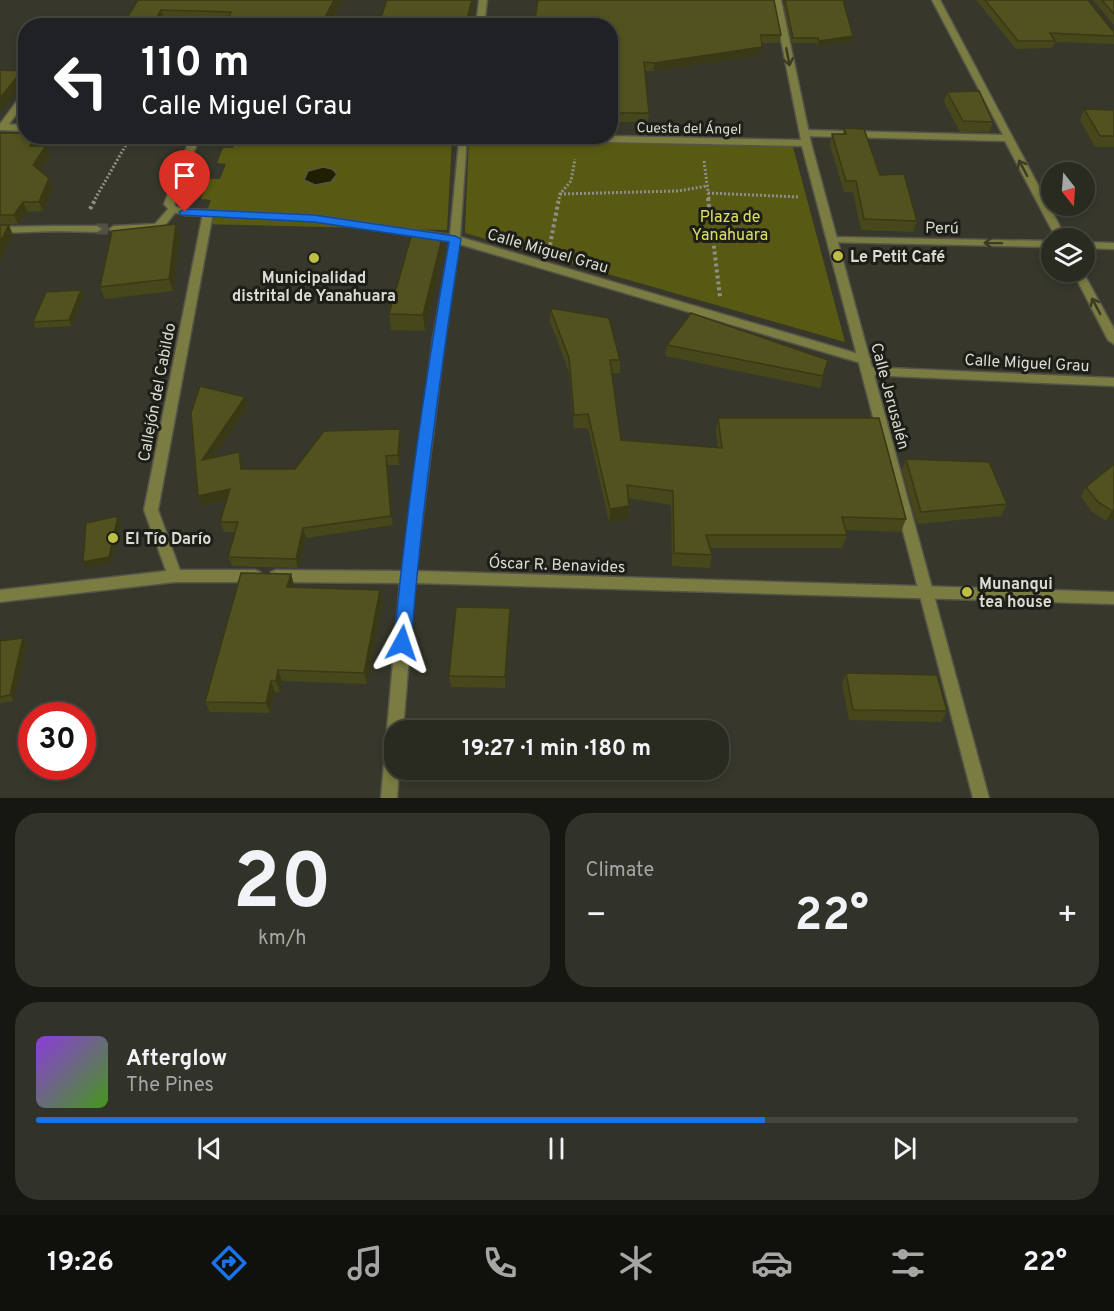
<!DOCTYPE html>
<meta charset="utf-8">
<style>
:root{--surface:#292a20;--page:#313229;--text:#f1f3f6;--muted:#a5a7a5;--line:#45463e;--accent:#1a73e8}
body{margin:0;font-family:Overpass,sans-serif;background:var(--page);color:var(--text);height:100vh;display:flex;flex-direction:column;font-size:22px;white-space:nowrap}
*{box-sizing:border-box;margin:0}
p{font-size:20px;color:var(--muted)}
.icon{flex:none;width:33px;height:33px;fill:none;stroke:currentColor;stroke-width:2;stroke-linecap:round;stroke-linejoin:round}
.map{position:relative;height:798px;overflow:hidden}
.drawer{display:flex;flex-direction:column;gap:15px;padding:15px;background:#171712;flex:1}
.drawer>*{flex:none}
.top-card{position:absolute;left:18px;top:18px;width:600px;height:126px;border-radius:24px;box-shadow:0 3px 9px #0003,0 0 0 2px var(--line);background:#202124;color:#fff;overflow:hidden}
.needle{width:39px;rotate:163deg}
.fabs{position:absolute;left:1041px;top:162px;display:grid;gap:12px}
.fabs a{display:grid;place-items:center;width:54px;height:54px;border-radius:50%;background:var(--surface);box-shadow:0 3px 9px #0003,0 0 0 2px var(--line);font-size:30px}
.speed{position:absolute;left:18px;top:702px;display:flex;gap:12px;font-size:30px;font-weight:700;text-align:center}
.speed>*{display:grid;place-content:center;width:78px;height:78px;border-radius:50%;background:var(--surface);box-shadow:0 3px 9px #0003,0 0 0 2px var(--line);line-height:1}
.speed .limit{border:9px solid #d22;background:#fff;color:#111}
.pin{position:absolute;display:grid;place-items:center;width:51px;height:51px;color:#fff;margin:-62px -26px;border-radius:50% 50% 50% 0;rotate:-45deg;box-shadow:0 0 6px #0007}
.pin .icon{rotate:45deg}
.me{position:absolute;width:66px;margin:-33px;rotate:5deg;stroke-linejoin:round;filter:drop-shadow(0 0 4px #0008)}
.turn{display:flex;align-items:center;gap:21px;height:126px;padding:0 24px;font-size:27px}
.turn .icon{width:78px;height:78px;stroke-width:2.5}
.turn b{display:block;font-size:42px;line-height:51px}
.big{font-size:45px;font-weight:700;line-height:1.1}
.drawer .widget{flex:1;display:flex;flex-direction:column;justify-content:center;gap:9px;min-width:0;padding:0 21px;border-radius:24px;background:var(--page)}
.drawer .dial{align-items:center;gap:0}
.dial b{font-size:78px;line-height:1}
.song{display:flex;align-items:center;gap:18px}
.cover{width:72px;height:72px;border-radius:9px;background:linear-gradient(135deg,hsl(270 70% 55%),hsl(100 70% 35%))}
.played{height:6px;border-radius:3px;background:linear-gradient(90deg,var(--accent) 70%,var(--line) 70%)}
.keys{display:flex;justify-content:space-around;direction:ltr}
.heat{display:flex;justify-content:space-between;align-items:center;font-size:33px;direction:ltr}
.drawer .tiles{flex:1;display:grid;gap:15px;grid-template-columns:1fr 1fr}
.widget:last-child{grid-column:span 2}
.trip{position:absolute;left:384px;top:720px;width:345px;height:60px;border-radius:24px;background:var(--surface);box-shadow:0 3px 9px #0003,0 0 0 2px var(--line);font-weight:700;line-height:60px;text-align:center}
.menu{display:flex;height:96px;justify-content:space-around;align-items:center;background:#10110d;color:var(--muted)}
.menu .icon{width:42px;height:42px}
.menu .selected{color:var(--accent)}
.menu b{font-size:27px;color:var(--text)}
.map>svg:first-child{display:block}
.green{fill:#585a13}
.water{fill:#1f1f02;stroke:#575741;stroke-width:1.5}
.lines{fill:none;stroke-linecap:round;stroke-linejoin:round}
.pedestrian-tunnel{stroke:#505044;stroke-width:11;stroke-dasharray:11 5;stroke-linecap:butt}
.service-casing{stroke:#555549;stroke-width:3}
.pedestrian-casing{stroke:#555549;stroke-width:3}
.minor-casing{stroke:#555549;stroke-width:3}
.tertiary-casing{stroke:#555549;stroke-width:3}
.path-far1{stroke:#8f8f85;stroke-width:3;stroke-dasharray:2 2;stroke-linecap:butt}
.path{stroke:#8f8f85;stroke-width:4;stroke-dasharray:3 3;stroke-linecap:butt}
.service{fill:#7a7c41;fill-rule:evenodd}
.pedestrian{fill:#7a7c41;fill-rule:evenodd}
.minor{fill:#7a7c41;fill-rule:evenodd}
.tertiary{fill:#7a7c41;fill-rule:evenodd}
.wall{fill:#46471b}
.shaded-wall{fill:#393916}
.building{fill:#51521f;stroke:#393916;stroke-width:1.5}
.oneway{stroke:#3a3a25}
.route{fill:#1a73e8;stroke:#114b97;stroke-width:1.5}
.poi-dot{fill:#bcbf43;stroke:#1e1e19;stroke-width:2}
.labels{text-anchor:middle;stroke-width:6;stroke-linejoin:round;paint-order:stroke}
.far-street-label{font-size:14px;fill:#dbdbd3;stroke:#1e1e19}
.park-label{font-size:16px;fill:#dde05f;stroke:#1e1e19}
.street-label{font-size:16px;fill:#dbdbd3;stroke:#1e1e19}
.poi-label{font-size:16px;font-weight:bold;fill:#dbdbd3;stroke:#1e1e19;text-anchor:start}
</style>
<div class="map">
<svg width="1114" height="798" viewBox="0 0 1114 798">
<rect width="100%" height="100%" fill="#37382b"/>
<g class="green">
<polygon points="452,137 447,230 202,224 211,200 201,199 210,179 220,179 226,164 217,163 223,148 233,148 237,138"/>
<polygon points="469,137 793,147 845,342 465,233"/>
</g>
<polygon class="water" points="323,167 332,169 337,174 331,182 315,185 304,180 308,171"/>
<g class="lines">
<polyline class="pedestrian-tunnel" points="97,229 114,229"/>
<defs>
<g id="service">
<polygon points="23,93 26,93 26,102 5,129 0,129 0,124"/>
<polygon points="867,367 1114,378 1114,386 867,375 861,371"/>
</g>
<g id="pedestrian">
<polygon points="173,206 178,209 162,229 114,232 109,229 114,226 155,224 170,207"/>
<polygon points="208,210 213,213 158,510 182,576 180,580 175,582 170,580 168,576 144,510 203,213"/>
<polygon points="54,226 97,226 102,229 97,232 50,231 49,229"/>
</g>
<g id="minor">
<polygon points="932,0 940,0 1066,238 1056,238 1005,141 804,136 800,133 804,130 1003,135"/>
<polygon points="0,124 26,125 26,131 0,130"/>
<polygon points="191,136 200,136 174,204 176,207 185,209 314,215 450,235 459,141 355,139 351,136 467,136 460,237 869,357 871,360 865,364 861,363 459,244 445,339 416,571 1114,592 1114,604 415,583 403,730 394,730 394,770 399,770 397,798 381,798 400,583 276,582 271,580 269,576 271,572 276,570 402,571 433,339 450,241 314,221 185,215 170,211 164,204"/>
<polygon points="54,226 59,229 58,231 0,233 0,227"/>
<polygon points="832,237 1052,241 1052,247 828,242 828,238"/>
<polygon points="1084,242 1114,243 1114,249 1084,248"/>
<polygon points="1073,272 1083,272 1114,329 1114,344 1108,340"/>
<polygon points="175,570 255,570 260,572 262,576 260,580 255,582 175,582 0,602 0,590"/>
</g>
<g id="tertiary">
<polygon points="479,0 487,0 484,26 476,26"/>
<polygon points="773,0 781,0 811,143 989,798 973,798 802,146 464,139 460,136 610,136 801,140"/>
</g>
</defs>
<use href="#service" class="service-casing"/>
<use href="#pedestrian" class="pedestrian-casing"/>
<use href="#minor" class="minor-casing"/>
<use href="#tertiary" class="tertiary-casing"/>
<g class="path-far1">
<polyline points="704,161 709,199"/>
<polyline points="708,193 799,197"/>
<polyline points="560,194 678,191 707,186"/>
<polyline points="95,199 131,136"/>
<polyline points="559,199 560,194 571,181 575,159"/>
</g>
<g class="path">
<polyline points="708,198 720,297"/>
<polyline points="90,209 96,198"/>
<polyline points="550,245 559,198"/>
</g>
<use href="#service" class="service"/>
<use href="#pedestrian" class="pedestrian"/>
<use href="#minor" class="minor"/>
<use href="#tertiary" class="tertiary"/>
</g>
<g class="wall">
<polygon points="138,0 343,0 330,26 224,26 165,23"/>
<polygon points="785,0 853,36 852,41 818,46 817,43 792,43 784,5"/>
<polygon points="976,0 1088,0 1112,30 1114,30 1114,44 1055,42 1052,48 1016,49"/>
<polygon points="1093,0 1114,0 1114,25"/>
<polygon points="610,26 781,35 779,43 761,43 760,55 654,71 645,71 649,113 648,122 612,122 610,92"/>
<polygon points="947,92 993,122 989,132 960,132 944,102"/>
<polygon points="1084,109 1114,110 1114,147 1095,147 1080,120"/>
<polygon points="844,128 917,221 913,232 861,230 853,192 844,192 830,145 832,134 843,134"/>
<polygon points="0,133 26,136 40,136 43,142 40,146 50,156 40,171 49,178 53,188 43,211 28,212 18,224 6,225 13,235 0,260"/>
<polygon points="176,224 180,235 173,291 105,299 100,287"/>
<polygon points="444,250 425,331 391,330 389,314"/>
<polygon points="81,290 84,296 72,326 36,328 33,322"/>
<polygon points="550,308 620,360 620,373 612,373 621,440 718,448 716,431 718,418 906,519 901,532 846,530 847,535 842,548 710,548 712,555 710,568 672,566 671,505 628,498 629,506 628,519 609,522 588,428 574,428 569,372 550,322"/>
<polygon points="667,345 828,360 820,388 665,356"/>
<polygon points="248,406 213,458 242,462 243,469 295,469 400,429 401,438 399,465 388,465 393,525 306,538 298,568 232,566 228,557 235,532 224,532 220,522 227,500 201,506 198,496 191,413"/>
<polygon points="906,459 1007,504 1001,516 917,524 902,470"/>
<polygon points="1114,464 1114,518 1106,521 1092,512 1081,497 1086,487"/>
<polygon points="291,574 294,585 294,587 380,590 383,601 367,684 282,681 280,692 275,692 270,713 210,712 205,702"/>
<polygon points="511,619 505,688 451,687 449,676"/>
<polygon points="23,638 27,644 14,701 0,703 0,641"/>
<polygon points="846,673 947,711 941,722 849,720 842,684"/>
</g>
<g class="shaded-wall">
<polygon points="334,0 343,0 330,26 325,26 324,19"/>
<polygon points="472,0 475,0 468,26 465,26"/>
<polygon points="161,10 165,23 163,26 152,26"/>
<polygon points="853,36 852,41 818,46 819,41"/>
<polygon points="762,47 760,55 654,71 654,63"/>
<polygon points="22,71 26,80 0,112 0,98"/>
<polygon points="36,136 40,136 43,142 34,156 30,146"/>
<polygon points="46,146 50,156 37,175 33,165"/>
<polygon points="49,178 53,188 43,211 39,202"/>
<polygon points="23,202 28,212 18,224 14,215"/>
<polygon points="176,224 180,235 173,291 169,279"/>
<polygon points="9,225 13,235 0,260 0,242"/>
<polygon points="443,234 444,250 425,331 423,315"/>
<polygon points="81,290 84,296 72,326 69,320"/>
<polygon points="245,397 248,406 205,470 202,460"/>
<polygon points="400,429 401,438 399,465 398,455"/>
<polygon points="239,452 242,462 244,479 241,469"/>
<polygon points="386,456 388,465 393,525 391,516"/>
<polygon points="230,489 233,498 201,506 198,496"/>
<polygon points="629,506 628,519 609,522 610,509"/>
<polygon points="1114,510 1114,518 1106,521 1112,511"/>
<polygon points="118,516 121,522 112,562 86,568 83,562"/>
<polygon points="303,528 306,538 298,568 296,559"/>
<polygon points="291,574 294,585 291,598 287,587"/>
<polygon points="380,590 383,601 367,684 364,673"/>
<polygon points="510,608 511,619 505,688 505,677"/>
<polygon points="23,638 27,644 14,701 10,695"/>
<polygon points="278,670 282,681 280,692 276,681"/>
<polygon points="271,681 275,692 270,713 266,703"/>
</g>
<g class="building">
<polygon points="138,0 334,0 324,19 296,21 293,26 224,26 231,12 161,10 152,26 122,26"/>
<polygon points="387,0 472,0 465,26 378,26"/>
<polygon points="538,0 774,0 781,35 761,35 762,47 654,63 644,62 649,113 612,113 610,76 610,26 534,26"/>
<polygon points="785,0 843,0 853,36 819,41 818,38 793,38"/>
<polygon points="985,0 1088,0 1112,30 1114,30 1114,36 1050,33 1055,41 1018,41"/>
<polygon points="1102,0 1114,0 1114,14"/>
<polygon points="0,70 22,71 0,98"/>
<polygon points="979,91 993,122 963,121 947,92"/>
<polygon points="1084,109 1114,110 1114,136 1100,136"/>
<polygon points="844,128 864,129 880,175 904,174 917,221 864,219 856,181 846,181 832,134 846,134"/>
<polygon points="0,133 26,133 26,136 36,136 30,146 46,146 33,165 49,178 39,202 23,202 14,215 0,215"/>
<polygon points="176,224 169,279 100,287 112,231"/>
<polygon points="0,225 9,225 0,242"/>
<polygon points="412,233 443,234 423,315 389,314"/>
<polygon points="81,290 69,320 33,322 46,292"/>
<polygon points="550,308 609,318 620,360 610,360 621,440 722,448 718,418 879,418 906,519 842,517 847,535 706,535 712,555 674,553 673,491 627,485 629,506 610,509 588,414 574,415 569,358"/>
<polygon points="691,313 828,360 823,376 667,345"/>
<polygon points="200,386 245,397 202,460 239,452 241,469 295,469 324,431 400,429 398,455 386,456 391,516 303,528 296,559 228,557 238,522 220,522 230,489 198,496 191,413"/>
<polygon points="906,459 989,462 1007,504 921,512"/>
<polygon points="1114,464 1114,510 1112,511 1098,502 1086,487"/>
<polygon points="118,516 109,557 83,562 86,523"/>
<polygon points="241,573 291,574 287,587 380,590 364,673 278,670 276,681 271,681 266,703 205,702"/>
<polygon points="456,607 510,608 505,677 449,676"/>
<polygon points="23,638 10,695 0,697 0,641"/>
<polygon points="846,673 937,675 947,711 853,710"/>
</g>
<defs><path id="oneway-shaft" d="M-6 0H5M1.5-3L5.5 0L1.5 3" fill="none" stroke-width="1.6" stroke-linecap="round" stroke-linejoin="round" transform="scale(1.5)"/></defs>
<g class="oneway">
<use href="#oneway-shaft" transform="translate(788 57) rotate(79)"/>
<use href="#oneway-shaft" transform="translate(1023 168) rotate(-118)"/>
<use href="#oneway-shaft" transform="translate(993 243) rotate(-179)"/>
<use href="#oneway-shaft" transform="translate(1096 306) rotate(-118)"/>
</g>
<path class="route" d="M185,209l129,6 141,21 6,3c-21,134 -39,269 -50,404l-3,5 -6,2 -6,-2 -2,-5c12,-134 32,-268 55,-401l-135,-20 -133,-7 -2,-3z"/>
<g class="poi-dot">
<circle cx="838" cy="256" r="6"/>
<circle cx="314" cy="258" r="6"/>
<circle cx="113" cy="538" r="6"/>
<circle cx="967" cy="592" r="6"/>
</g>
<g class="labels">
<g class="far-street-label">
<text transform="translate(689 128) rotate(1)" y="5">Cuesta del Ángel</text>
</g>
<g class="park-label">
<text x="730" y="222">Plaza de<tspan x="730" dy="18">Yanahuara</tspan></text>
</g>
<g class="street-label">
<text transform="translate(942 227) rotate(1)" y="6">Perú</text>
<text transform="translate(548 250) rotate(16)" y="6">Calle Miguel Grau</text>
<text transform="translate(1027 362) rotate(3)" y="6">Calle Miguel Grau</text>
<text transform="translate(156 392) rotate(-79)" y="6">Callejón del Cabildo</text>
<text transform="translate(891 396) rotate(75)" y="6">Calle Jerusalén</text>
<text transform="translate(557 564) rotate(2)" y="6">Óscar R. Benavides</text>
</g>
<g class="poi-label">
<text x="850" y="262">Le Petit Café</text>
<text x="314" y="283" text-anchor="middle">Municipalidad<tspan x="314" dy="18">distrital de Yanahuara</tspan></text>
<text x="125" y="544">El Tío Darío</text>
<text x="979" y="589">Munanqui<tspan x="979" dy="18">tea house</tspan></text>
</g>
</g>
</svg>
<div class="fabs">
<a><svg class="needle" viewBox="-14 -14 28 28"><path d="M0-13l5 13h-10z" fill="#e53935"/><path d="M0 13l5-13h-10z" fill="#a5a7a5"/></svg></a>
<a><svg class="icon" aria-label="layers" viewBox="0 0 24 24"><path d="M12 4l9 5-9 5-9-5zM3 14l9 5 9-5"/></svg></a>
</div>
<div class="speed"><div class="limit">30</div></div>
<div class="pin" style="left:185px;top:212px;background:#d93025"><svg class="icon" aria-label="arrive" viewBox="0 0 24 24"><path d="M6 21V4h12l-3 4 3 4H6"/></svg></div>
<svg class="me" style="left:402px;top:643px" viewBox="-20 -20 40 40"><path d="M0-17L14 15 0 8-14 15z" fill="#1a73e8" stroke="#fff" stroke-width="4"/></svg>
<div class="trip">19:27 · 1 min · 180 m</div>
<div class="top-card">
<div class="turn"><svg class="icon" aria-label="left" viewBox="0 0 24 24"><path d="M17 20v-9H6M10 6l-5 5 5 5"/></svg><div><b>110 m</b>Calle Miguel Grau</div></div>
</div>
</div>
<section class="drawer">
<div class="tiles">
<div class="widget dial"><b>20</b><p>km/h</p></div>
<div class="widget"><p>Climate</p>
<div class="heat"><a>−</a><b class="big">22°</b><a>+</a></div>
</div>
<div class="widget">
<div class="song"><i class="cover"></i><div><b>Afterglow</b><p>The Pines</p></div></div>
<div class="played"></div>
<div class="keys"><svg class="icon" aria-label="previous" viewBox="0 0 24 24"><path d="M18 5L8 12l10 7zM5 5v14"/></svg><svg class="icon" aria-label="pause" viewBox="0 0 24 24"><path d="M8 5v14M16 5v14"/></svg><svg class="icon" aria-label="next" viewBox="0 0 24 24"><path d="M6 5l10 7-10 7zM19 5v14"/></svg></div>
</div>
</div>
</section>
<nav class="menu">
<b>19:26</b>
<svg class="icon selected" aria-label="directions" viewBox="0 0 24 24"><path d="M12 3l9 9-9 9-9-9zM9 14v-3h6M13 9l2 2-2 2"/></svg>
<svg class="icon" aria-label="music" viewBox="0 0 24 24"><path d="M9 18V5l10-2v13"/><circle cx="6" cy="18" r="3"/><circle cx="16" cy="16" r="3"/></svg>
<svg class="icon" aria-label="phone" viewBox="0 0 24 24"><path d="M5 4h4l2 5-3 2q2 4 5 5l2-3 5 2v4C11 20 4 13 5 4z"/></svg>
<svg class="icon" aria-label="climate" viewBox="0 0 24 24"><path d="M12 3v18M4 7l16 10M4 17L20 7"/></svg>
<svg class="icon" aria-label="car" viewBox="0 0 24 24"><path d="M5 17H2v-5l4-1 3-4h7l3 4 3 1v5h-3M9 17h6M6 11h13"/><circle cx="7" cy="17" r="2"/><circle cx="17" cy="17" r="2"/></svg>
<svg class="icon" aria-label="filters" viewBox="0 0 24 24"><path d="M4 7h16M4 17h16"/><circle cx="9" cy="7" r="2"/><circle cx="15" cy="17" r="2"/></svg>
<b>22°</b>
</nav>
